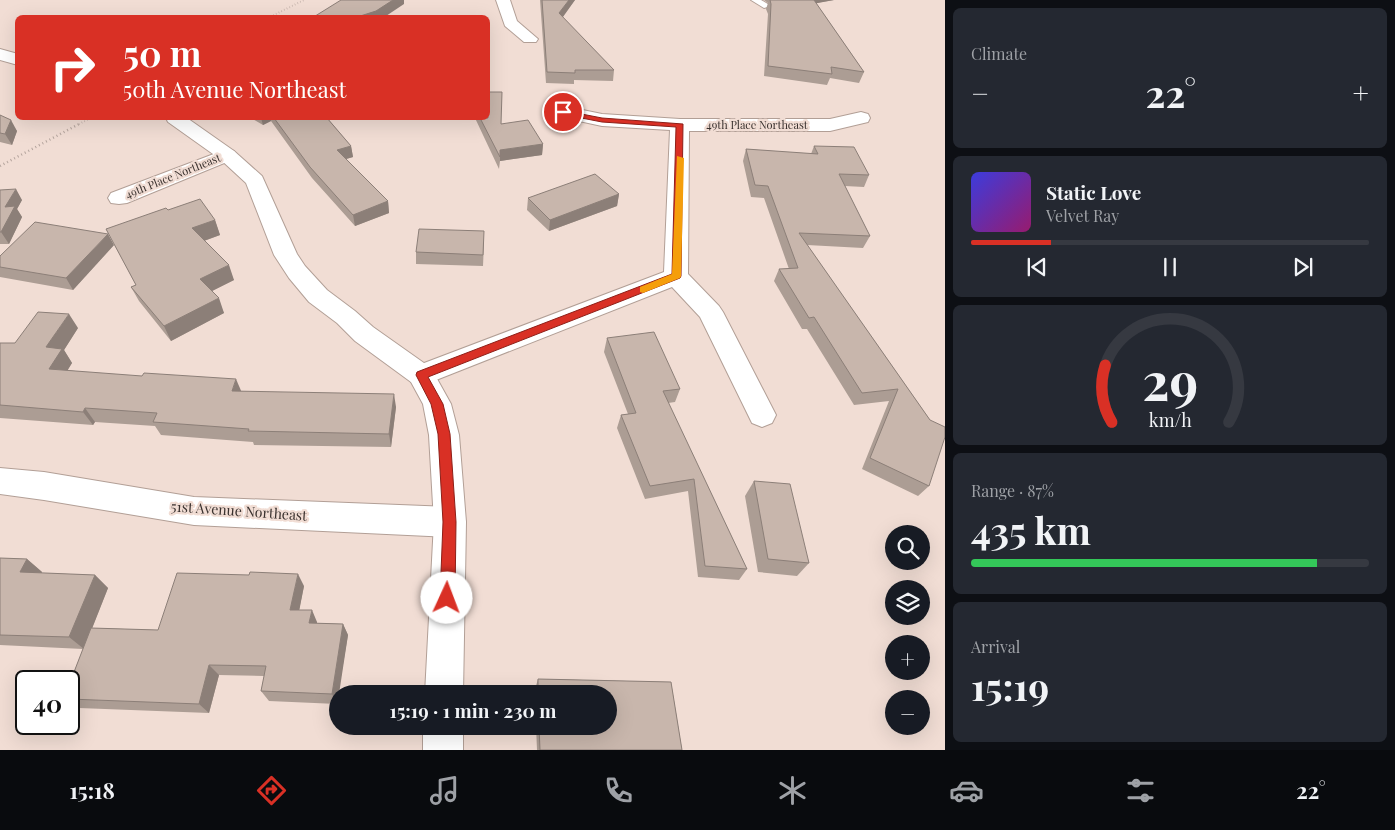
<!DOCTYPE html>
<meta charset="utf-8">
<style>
:root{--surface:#171b24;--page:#242831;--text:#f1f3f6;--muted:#9ea1a6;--line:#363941;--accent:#d93025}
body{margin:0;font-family:"Playfair Display",serif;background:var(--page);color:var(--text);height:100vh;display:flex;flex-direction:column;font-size:19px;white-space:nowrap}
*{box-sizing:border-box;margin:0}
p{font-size:16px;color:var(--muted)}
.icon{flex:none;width:28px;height:28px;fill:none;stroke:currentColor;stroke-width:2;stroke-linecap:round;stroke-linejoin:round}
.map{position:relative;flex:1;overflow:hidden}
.sheet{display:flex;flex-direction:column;gap:8px;padding:8px;background:#0d0f14;width:450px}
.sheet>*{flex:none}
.top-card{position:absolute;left:15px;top:15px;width:475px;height:105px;border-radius:8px;box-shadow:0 5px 20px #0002;background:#d93025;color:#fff;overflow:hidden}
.controls{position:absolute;left:885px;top:525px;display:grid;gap:10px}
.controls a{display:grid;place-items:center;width:45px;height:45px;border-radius:50%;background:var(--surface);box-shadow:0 5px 20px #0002;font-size:25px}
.speed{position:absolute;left:15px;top:670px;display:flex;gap:10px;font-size:25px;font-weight:700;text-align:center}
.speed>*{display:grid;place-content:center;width:65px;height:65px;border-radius:50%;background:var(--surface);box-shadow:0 5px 20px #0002;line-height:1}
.speed .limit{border:2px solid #111;border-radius:8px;background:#fff;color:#111}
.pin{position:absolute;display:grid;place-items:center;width:42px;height:42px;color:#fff;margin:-21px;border:2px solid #fff;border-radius:50%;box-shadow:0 1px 5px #0007}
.me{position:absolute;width:55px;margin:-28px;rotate:2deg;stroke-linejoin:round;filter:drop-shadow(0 0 4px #0008)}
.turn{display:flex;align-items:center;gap:18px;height:105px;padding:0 25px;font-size:22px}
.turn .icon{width:65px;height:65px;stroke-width:2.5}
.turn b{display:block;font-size:35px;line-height:42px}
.big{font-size:38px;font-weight:700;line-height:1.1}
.sheet .widget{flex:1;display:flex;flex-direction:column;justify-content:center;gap:8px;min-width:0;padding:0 18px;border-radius:8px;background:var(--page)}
.sheet .dial{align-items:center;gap:0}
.dial svg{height:130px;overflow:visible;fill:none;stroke:var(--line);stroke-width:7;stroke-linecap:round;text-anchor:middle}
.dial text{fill:var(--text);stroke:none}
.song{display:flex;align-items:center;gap:15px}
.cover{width:60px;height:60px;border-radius:8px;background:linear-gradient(135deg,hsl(240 70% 55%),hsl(320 70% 35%))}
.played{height:5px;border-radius:2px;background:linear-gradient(90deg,var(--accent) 20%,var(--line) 20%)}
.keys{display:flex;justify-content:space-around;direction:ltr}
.heat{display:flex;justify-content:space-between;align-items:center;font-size:28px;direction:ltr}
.charge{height:8px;border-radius:4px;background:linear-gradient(90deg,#34c759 87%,var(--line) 0)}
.trip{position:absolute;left:329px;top:685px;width:288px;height:50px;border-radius:25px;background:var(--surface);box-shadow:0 5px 20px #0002;font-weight:700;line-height:50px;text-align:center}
.tab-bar{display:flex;height:80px;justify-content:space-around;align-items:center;background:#090b0e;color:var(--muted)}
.tab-bar .icon{width:35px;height:35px}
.tab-bar .current{color:var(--accent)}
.tab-bar b{font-size:22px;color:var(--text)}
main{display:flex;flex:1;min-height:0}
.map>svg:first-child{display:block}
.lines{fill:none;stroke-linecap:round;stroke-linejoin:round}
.service-casing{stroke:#b29f96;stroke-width:2}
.minor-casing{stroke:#b29f96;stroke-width:2}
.tertiary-casing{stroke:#b29f96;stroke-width:2}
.path-far1{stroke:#b4a49d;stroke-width:2;stroke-dasharray:0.5 2.5;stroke-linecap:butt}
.path{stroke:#b4a49d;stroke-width:2.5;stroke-dasharray:1 3;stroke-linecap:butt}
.service{fill:#fff;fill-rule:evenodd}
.minor{fill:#fff;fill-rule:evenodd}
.tertiary{fill:#fff;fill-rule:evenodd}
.wall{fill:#ac9d94}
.shaded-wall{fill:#8c7f78}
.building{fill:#c8b6ac;stroke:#8c7f78}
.route{fill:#d93025;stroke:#8d1f18}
.slow{fill:#f59e0b}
.labels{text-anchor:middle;stroke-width:4.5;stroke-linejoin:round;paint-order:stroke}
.far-street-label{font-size:11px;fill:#39312e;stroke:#f1ddd4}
.street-label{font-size:14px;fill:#39312e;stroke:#f1ddd4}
</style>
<main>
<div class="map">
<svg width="945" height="750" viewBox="0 0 945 750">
<rect width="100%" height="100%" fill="#f1ddd4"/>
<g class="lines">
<defs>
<polygon id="service" points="751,0 761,0 771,6 764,8"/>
<g id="minor">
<polygon points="496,0 510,0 517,21 538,39 536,42 524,42 505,26"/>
<polygon points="563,106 602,114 680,119 830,119 861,112 868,114 870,118 868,122 830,131 689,131 688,274 719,306 723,312 776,415 772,423 762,427 752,423 700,317 672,287 431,382 421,386 411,382 407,375 411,368 664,272 670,130 602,126 556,116 554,112 556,108"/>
<polygon points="227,149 234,151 237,155 234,159 127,203 119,204 111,203 108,198 111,193"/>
<polygon points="0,468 44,472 194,497 450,507 461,512 466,522 461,532 450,537 194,525 44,500 0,494"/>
</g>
<g id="tertiary">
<polygon points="0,49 18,54 18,65 0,60"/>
<polygon points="166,118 187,118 234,151 262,176 297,254 305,266 327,290 355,311 373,327 431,368 451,404 459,435 466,522 463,694 425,694 434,522 429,435 423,404 411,382 355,341 337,323 309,302 289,278 274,255 246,183 220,159 168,122"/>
<rect x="423" y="726" width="40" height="24"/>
</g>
</defs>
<use href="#service" class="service-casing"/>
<use href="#minor" class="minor-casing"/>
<use href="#tertiary" class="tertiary-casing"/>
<g class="path-far1">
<polyline points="268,18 304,0"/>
<polyline points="79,124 91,118"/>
</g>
<polyline class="path" points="0,166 81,123"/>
<use href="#service" class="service"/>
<use href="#minor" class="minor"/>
<use href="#tertiary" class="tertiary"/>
</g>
<g class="wall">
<polygon points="540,0 575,0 562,17 614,70 613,81 574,80 574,84 546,83"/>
<polygon points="764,0 834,0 816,3 864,72 859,83 830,78 827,85 764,76 768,14 766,9 768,3"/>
<polygon points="0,115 17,131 12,145 0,142"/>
<polygon points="251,118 327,118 351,146 353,157 346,159 388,201 389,213 355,226 312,178 271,121 263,125"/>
<polygon points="429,118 472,118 470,120 429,119"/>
<polygon points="475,118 488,118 543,144 542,155 500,161 499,169"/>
<polygon points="814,146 869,175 864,187 845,186 870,236 863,248 807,245 930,420 929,486 918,496 862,469 889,401 854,405 807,329 802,329 774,281 779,269 789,269 764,198 751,197 743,161 746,149 811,154"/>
<polygon points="0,190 22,200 17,209 22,217 9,244 0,244"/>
<polygon points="619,194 617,206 549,231 527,210 528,198"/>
<polygon points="215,220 220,235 204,241 234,280 212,291 224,313 171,341 139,301 131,287 136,285 106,229"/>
<polygon points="484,243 483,266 416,264 416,252"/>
<polygon points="114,245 73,290 0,277 0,267"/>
<polygon points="78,328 64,350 72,363 67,370 241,391 396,407 391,447 254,445 253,442 161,435 155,426 95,422 93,425 0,418 0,343 15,343"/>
<polygon points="607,338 680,389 675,402 668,403 747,569 739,580 698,577 688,491 645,499 617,428 621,415 628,414 604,352"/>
<polygon points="754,481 809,563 797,576 758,572 745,496"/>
<polygon points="0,558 27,559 42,572 42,573 95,575 108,588 92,628 158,630 304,586 299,610 317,622 317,623 343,624 348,635 338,694 337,704 269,701 261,691 264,676 219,675 209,713 79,708 69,702 69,685 83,649 0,645"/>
<polygon points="538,679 671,682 682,750 537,750 536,726 608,726 608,694 536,694 535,689"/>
</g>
<g class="shaded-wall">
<polygon points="393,0 404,0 404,4 383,18 354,18"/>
<polygon points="569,0 575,0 558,24 559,13"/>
<polygon points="808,0 834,0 807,5"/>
<polygon points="489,70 489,80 488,84 488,73"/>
<polygon points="261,118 270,118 271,121 263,125"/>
<polygon points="11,120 17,131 12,145 5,134"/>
<polygon points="543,144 542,155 500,161 500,150"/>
<polygon points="351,146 353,157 339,161 337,150"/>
<polygon points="16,189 22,200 17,209 22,217 9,244 1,232 5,207"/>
<polygon points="619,194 617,206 549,231 550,220"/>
<polygon points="388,201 389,213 355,226 353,215"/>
<polygon points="215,220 220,235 198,243 192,228"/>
<polygon points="108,234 114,245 73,290 66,278"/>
<polygon points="229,265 234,280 206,294 200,279"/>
<polygon points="219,298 224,313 171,341 164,326"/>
<polygon points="69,314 78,328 64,350 72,363 60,383 49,369 46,347"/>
<polygon points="236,379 242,393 232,391"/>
<polygon points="394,394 396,407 391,447 389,434"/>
<polygon points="85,408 95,422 93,425 83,412"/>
<polygon points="27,559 42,572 36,585 20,572"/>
<polygon points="298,574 304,586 297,622 290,610"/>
<polygon points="95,575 108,588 84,649 69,637"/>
<polygon points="312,610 317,622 315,635 309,623"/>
<polygon points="343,624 348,635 339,694 338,694 337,704 332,694"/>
<polygon points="209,665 219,675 209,713 199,704"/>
</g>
<g class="building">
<polygon points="341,0 393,0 376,11 354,18 312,18"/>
<polygon points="542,0 569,0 559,13 614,70 575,70 575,73 547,72"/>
<polygon points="770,0 814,0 864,72 831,67 832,74 768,66 771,4"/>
<polygon points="488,92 502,92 501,124 528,120 543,144 500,150 500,157 480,118 488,118"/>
<polygon points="0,115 11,120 5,134 0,133"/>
<polygon points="274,118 327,118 351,146 337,150 388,201 353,215 310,167"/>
<polygon points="814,146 854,147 869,175 839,174 870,236 799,233 930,420 945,427 945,437 929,486 870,458 898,389 862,393 814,317 809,318 779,269 798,268 768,186 755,185 746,149 818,154"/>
<polygon points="595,174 619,194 550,220 528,198"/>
<polygon points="16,189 5,207 15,206 1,232 0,232 0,190"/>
<polygon points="200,199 215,220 192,228 229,265 200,279 219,298 164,326 131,287 136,285 106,229 166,208 168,210"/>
<polygon points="35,222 108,234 66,278 0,267 0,256"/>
<polygon points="419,229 484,231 483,255 416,252"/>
<polygon points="38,312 69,314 46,347 62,349 49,369 142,376 144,373 236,379 232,391 394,394 389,434 248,431 249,429 153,422 157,413 85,408 83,412 0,405 0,343 15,343"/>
<polygon points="654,332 680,389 663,391 747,569 705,566 694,479 650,486 621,415 636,413 607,338"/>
<polygon points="754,481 790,484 809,563 768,559"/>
<polygon points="0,558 27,559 20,572 95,575 69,637 0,635"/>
<polygon points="250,572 298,574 290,610 312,610 309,623 343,624 332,694 261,691 266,666 209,665 199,704 69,699 69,685 91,628 158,630 177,573 249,575"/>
<polygon points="538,679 671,682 682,750 540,750 539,726 608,726 608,694 538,694"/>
</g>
<polygon class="route" points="561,110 602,118 683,124 681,276 680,278 428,377 443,404 450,434 456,522 455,598 453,603 447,605 442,603 440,598 443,522 438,434 431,404 416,375 417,372 672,274 676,127 602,122 561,114"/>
<polygon class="slow" points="677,156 684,158 681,276 680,278 643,293 640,292 640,287 672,274"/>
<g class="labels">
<g class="far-street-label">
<text x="757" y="129">49th Place Northeast</text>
<text transform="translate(173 176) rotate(-22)" y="4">49th Place Northeast</text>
</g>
<g class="street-label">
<text transform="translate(239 511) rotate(4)" y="5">51st Avenue Northeast</text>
</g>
</g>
</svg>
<div class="controls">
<a><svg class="icon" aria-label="search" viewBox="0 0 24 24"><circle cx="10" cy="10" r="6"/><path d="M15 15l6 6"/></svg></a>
<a><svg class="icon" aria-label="layers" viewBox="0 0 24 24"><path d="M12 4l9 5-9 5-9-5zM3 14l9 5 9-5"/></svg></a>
<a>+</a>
<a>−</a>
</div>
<div class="speed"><div class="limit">40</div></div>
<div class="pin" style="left:563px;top:112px;background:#d93025"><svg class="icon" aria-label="arrive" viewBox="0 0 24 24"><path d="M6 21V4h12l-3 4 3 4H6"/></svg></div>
<svg class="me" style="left:447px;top:598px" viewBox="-20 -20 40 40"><circle r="19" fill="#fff"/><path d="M0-13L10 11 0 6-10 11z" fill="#d93025"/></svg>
<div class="trip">15:19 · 1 min · 230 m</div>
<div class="top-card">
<div class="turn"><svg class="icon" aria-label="right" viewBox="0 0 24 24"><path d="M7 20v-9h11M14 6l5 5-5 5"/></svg><div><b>50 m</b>50th Avenue Northeast</div></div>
</div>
</div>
<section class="sheet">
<div class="widget"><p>Climate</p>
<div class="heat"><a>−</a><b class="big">22°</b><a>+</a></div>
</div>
<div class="widget">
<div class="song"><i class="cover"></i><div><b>Static Love</b><p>Velvet Ray</p></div></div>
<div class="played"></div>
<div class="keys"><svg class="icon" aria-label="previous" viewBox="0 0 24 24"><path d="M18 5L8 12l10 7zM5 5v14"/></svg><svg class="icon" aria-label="pause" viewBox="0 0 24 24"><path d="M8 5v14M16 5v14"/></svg><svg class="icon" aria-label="next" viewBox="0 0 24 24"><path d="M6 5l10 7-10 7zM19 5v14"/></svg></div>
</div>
<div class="widget dial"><svg viewBox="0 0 100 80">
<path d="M14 69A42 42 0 1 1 86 69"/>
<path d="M14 69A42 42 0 0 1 10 34" stroke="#d93025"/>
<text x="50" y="56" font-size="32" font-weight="700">29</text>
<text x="50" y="72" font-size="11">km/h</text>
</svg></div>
<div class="widget"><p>Range · 87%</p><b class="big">435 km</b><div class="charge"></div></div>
<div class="widget"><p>Arrival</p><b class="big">15:19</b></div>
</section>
</main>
<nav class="tab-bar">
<b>15:18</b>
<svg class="icon current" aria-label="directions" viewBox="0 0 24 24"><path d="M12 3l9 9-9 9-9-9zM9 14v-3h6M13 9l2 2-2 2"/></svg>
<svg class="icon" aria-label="music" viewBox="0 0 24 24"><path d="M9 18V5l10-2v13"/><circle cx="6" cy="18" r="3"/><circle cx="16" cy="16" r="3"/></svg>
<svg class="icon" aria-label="phone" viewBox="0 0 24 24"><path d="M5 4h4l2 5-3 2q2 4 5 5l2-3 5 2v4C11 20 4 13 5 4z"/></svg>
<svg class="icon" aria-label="climate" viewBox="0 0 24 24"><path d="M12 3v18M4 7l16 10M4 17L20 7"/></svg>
<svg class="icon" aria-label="car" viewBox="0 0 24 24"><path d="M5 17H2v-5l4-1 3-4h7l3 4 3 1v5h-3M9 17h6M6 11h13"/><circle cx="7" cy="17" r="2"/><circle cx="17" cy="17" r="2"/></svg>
<svg class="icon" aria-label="filters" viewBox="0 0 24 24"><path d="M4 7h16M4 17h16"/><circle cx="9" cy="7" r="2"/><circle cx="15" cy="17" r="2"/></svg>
<b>22°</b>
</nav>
